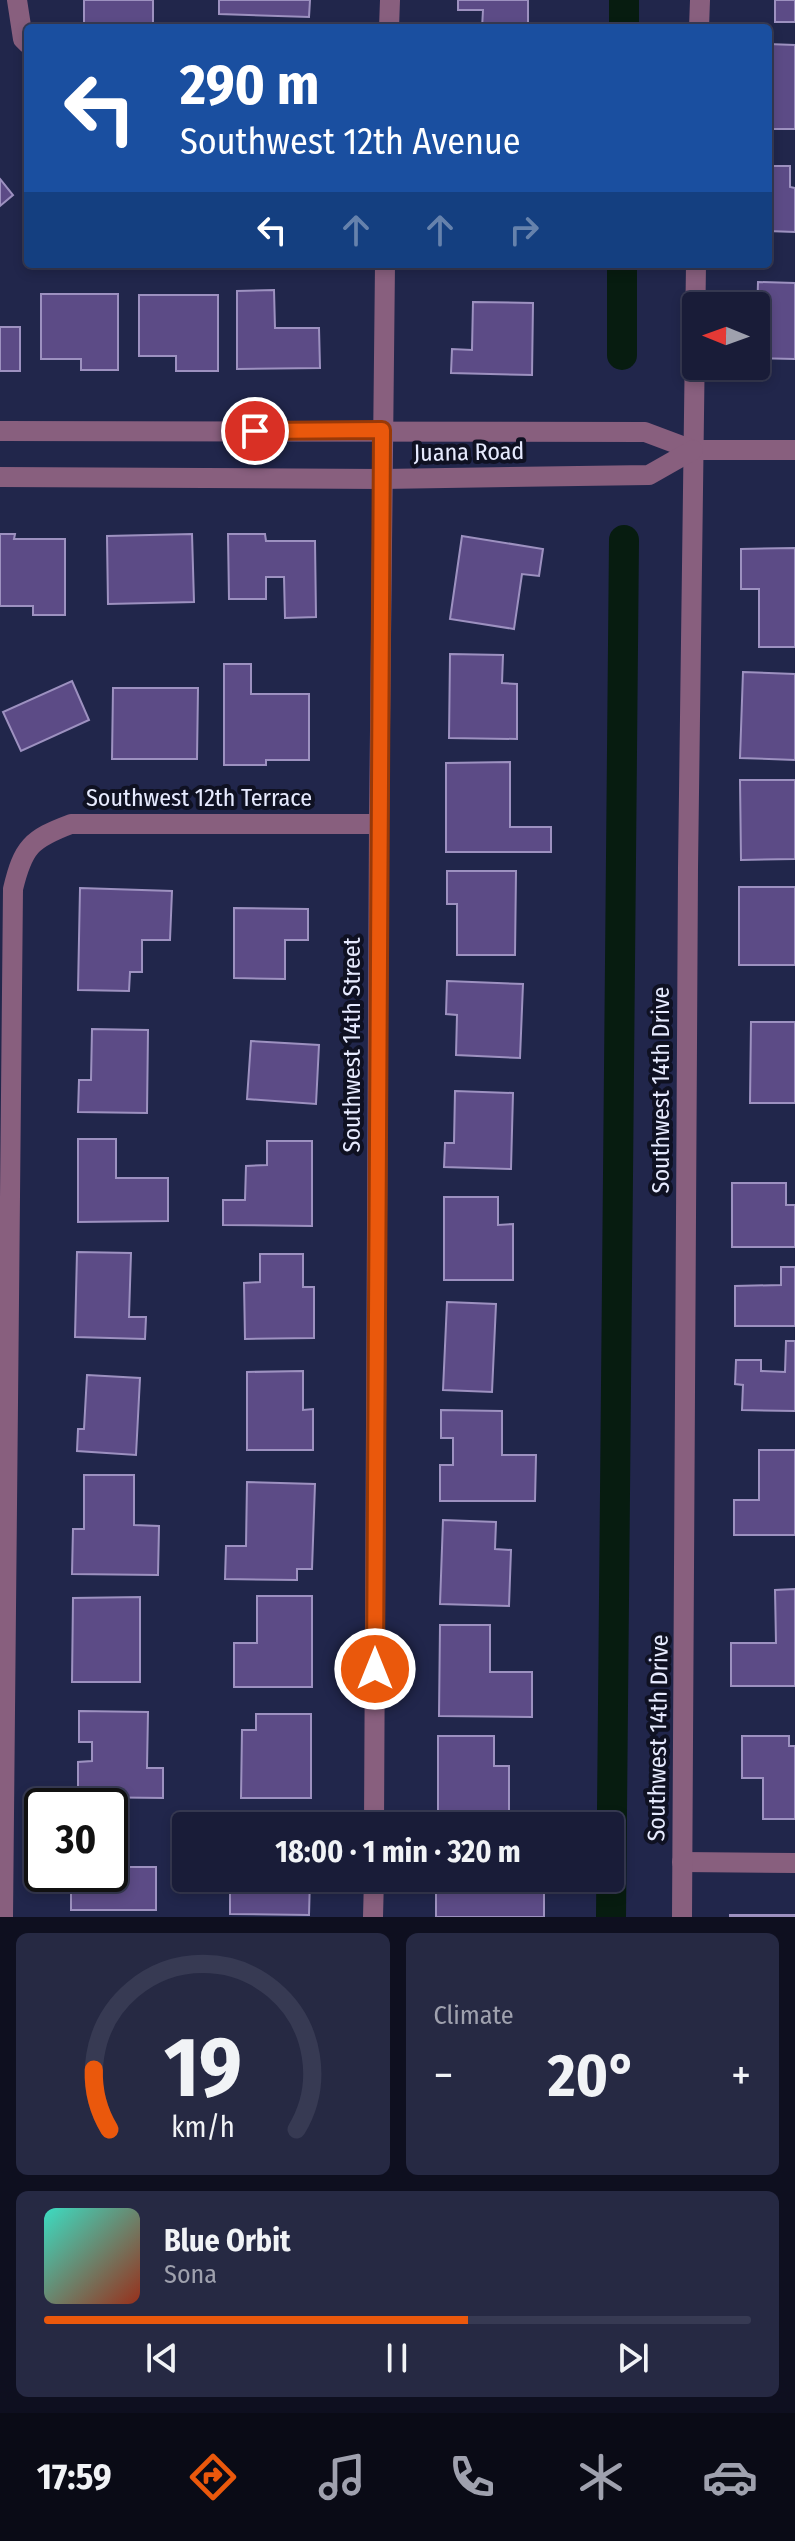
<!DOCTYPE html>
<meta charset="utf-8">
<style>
:root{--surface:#191c38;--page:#262943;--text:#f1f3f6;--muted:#9fa1ae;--line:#373a53;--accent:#ea580c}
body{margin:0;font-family:"Fira Sans Condensed",sans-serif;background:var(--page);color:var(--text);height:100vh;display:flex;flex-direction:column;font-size:30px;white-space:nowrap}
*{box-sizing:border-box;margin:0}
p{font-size:26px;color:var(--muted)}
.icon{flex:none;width:44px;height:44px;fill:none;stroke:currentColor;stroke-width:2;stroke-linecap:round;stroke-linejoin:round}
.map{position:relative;height:1917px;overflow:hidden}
.side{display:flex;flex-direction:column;gap:16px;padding:16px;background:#0e0f1f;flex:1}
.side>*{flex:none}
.top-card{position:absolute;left:24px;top:24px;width:748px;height:244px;border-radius:8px;box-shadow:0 4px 12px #0003,0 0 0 2px var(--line);background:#1a4fa0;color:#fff;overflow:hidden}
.needle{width:52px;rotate:271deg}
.tools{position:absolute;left:682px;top:292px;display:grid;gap:16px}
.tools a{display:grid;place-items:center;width:88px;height:88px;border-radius:8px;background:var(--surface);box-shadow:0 4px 12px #0003,0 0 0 2px var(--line);font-size:40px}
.speed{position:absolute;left:24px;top:1788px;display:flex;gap:16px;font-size:40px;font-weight:700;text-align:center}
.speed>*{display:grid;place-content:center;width:104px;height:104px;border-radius:50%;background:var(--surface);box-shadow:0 4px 12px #0003,0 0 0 2px var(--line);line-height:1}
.speed .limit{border:4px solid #111;border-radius:12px;background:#fff;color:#111}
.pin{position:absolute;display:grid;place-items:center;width:68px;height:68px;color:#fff;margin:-34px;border:4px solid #fff;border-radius:50%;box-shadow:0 2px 8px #0007}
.me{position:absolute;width:88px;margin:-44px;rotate:0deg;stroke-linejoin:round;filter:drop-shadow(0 0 6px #0008)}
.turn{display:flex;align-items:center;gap:28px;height:168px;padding:0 24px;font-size:36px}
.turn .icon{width:104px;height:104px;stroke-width:2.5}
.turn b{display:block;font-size:56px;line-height:68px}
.lanes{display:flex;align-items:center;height:76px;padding:0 24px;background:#0003;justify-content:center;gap:40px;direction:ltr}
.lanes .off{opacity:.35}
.big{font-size:60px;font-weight:700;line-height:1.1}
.side .widget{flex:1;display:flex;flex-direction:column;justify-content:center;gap:12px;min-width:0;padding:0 28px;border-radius:12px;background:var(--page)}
.side .dial{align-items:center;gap:0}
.dial svg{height:208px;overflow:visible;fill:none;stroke:var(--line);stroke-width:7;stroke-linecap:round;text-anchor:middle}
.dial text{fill:var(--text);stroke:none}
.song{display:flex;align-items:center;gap:24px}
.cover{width:96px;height:96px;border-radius:12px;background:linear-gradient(135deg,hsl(170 70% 55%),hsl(10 70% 35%))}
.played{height:8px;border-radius:4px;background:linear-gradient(90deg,var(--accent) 60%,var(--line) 60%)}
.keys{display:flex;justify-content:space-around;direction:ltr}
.heat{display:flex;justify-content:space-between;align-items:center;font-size:44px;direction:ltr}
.side .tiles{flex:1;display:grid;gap:16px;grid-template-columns:1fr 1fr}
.widget:last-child{grid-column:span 2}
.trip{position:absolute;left:172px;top:1812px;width:452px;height:80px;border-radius:8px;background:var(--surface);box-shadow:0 4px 12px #0003,0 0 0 2px var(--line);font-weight:700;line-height:80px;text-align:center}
.tab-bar{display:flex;height:128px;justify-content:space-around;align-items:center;background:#0a0b16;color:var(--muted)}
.tab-bar .icon{width:56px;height:56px}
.tab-bar .selected{color:var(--accent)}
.tab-bar b{font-size:36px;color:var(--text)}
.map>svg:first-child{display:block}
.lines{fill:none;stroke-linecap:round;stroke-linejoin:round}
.canal{stroke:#071c10;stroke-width:30}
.building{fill:#5c4b86;stroke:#9d91c0;stroke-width:2}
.minor{stroke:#885f7e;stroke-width:20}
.tertiary{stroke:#885f7e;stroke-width:20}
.route-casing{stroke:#983908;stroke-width:20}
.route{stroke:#ea580c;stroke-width:14}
.labels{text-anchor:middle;stroke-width:8;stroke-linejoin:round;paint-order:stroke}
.street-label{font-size:24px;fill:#e6eafe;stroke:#0f1122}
</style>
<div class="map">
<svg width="795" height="1917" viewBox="0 0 795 1917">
<rect width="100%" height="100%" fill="#21264b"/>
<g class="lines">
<g class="canal">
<polyline points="624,28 624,0"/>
<polyline points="622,355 622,264"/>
<polyline points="611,1917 624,540"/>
</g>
</g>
<g class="building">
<rect x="84" y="0" width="69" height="24"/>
<polygon points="219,0 310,0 309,17 219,14"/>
<polygon points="458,0 528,0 528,27 547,28 482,28 483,10 458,10"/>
<rect x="775" y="0" width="20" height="22"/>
<polygon points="768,44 795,45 795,129 768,129"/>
<polygon points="768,166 790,166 790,187 795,188 795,232 768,231"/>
<polygon points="0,179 13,195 0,206"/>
<polygon points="758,282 795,283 795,359 756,358"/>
<polygon points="274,290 275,328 319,328 320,368 237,369 237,291"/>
<polygon points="41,294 118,294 118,370 81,370 81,359 41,359"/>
<polygon points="139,295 218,295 218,371 176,371 176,356 139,356"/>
<polygon points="473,302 533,303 532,375 451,373 452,349 472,350"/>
<rect x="0" y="327" width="20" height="44"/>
<polygon points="0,534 15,534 14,539 65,539 65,615 33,615 33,606 0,606"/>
<polygon points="192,534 194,602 108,604 107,536"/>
<polygon points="228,534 265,534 266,541 315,541 316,617 285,618 284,577 266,577 266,599 229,599"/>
<polygon points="462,536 543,549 539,576 522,574 514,629 450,619"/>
<polygon points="795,548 795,647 759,647 759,589 741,589 741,549"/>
<polygon points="450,654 503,655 502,683 517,684 517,739 449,738"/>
<polygon points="224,664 251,664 251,694 309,694 309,760 266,760 266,765 224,765"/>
<polygon points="743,672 795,674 795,760 740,758"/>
<polygon points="72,681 89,720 21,751 3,712"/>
<polygon points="113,688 198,688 197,759 112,759"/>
<polygon points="510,762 510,827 551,827 551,852 446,852 446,763"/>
<polygon points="740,780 795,780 795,859 741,860"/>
<polygon points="447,871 516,871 515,955 457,955 457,904 447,904"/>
<rect x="739" y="887" width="56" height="78"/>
<polygon points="80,888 172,891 170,940 142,940 142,972 130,972 129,991 78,990"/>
<polygon points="234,908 308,909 308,940 285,940 285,979 234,978"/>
<polygon points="447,981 523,984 520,1058 456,1055 457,1015 446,1014"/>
<polygon points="751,1022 795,1022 795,1103 750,1103"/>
<polygon points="92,1029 148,1030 147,1113 78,1112 79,1080 91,1080"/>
<polygon points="251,1041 319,1045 316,1104 247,1099"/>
<polygon points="455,1091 513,1093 511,1169 444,1167 445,1143 454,1143"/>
<polygon points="78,1139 116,1139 116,1178 168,1178 168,1221 78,1222"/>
<polygon points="267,1141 312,1141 312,1226 223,1225 223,1200 245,1200 246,1166 267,1165"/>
<polygon points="732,1183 786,1183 786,1205 795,1205 795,1247 732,1247"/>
<polygon points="444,1197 498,1197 498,1225 513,1224 513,1280 444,1280"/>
<polygon points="77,1252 131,1253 129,1317 146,1317 145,1339 75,1337"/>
<polygon points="260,1254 303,1254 303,1287 314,1287 314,1338 245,1339 244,1283 260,1282"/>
<polygon points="781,1267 795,1267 795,1326 735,1326 735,1286 781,1285"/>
<polygon points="447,1302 496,1304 492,1392 443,1390"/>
<polygon points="786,1341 795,1341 795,1411 742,1410 743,1385 735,1384 736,1360 761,1360 761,1371 785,1372"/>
<polygon points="303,1371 303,1410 313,1409 313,1450 247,1450 247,1372"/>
<polygon points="87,1375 140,1378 136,1455 77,1451 78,1429 84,1429"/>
<polygon points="441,1410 502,1411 502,1455 536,1455 535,1501 440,1501 440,1465 453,1465 453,1438 441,1438"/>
<polygon points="759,1450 795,1450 795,1535 734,1535 734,1500 759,1500"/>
<polygon points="84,1475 134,1475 134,1525 159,1526 158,1575 72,1574 73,1529 84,1529"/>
<polygon points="247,1482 315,1484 312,1569 297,1569 297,1580 225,1579 226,1546 246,1546"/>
<polygon points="443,1520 496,1522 495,1549 511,1550 509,1606 440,1604"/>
<polygon points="795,1589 795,1686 731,1686 731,1643 776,1643 775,1590"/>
<polygon points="257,1596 312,1596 312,1687 234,1687 234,1643 257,1643"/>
<polygon points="140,1597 140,1682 72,1682 73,1598"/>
<polygon points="440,1625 490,1625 490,1672 532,1672 532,1717 439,1716"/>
<polygon points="79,1711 148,1712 147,1768 163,1768 163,1798 78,1797 78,1762 92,1761 92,1742 79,1742"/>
<polygon points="256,1714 311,1714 311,1798 241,1798 242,1730 256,1730"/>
<polygon points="438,1736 494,1736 494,1766 509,1766 509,1822 438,1822"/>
<polygon points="742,1736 789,1736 789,1746 795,1746 795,1819 763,1819 763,1778 742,1778"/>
<polygon points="110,1829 129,1829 128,1867 156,1867 156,1910 71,1910 71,1874 110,1874"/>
<polygon points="230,1878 310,1878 309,1915 230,1914"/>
<polygon points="447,1878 544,1878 544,1917 436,1917 436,1888 447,1889"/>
<rect x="730" y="1915" width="65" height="2"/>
</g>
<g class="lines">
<g class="minor">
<polyline points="17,0 23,39 28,44"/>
<polyline points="389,28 390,0"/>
<polyline points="699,28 700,0"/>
<polyline points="374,1826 379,824 385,264"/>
<polyline points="682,1862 795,1863"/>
<path d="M3,1917l10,-1028c10,-42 18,-50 58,-65h308"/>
<polyline points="373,1917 374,1878"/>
<polyline points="682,1917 688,868 696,264"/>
</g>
<g class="tertiary">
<polyline points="0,431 645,432 693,450 795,450"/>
<polyline points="0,477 382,479 649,475 693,450"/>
</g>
</g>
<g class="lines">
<defs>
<polyline id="route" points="255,431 382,430 375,1669"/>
</defs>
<use href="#route" class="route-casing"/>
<use href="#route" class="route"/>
</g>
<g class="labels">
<g class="street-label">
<text transform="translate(469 452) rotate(-1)" y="8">Juana Road</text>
<text x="199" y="806">Southwest 12th Terrace</text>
<text transform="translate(352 1045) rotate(-90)" y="8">Southwest 14th Street</text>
<text transform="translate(661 1090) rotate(-90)" y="8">Southwest 14th Drive</text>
<text transform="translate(658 1738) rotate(-89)" y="8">Southwest 14th Drive</text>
</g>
</g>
</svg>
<div class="tools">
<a><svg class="needle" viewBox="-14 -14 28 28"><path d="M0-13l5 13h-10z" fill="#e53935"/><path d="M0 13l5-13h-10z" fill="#9fa1ae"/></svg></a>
</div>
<div class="speed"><div class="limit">30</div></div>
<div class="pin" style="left:255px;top:431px;background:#d93025"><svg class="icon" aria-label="arrive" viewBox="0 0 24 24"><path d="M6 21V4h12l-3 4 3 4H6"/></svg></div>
<svg class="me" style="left:375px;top:1669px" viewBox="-20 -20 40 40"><circle r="17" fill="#ea580c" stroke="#fff" stroke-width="3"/><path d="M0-11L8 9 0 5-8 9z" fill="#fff"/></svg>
<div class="trip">18:00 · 1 min · 320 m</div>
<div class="top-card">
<div class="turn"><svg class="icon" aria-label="left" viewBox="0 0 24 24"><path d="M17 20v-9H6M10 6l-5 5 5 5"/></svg><div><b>290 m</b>Southwest 12th Avenue</div></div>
<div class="lanes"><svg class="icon" aria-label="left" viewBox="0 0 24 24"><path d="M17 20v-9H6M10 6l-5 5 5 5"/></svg><svg class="icon off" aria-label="ahead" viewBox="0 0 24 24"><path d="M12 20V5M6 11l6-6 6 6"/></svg><svg class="icon off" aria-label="ahead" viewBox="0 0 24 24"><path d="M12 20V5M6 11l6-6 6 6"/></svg><svg class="icon off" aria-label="right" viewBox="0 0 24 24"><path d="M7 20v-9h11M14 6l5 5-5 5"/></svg></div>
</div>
</div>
<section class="side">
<div class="tiles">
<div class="widget dial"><svg viewBox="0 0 100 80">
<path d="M14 69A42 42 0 1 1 86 69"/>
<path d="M14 69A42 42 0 0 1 8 46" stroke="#ea580c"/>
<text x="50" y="56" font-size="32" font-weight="700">19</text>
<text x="50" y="72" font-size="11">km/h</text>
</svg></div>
<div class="widget"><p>Climate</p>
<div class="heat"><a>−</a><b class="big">20°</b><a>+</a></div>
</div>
<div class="widget">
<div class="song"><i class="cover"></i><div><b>Blue Orbit</b><p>Sona</p></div></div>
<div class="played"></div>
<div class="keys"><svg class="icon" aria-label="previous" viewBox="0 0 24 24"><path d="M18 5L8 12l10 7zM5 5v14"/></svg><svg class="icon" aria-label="pause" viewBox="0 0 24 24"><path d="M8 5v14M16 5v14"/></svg><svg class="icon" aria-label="next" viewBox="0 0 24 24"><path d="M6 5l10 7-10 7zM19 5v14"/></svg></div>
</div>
</div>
</section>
<nav class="tab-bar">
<b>17:59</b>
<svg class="icon selected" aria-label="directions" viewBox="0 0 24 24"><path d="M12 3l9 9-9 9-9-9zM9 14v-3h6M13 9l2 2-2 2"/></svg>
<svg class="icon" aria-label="music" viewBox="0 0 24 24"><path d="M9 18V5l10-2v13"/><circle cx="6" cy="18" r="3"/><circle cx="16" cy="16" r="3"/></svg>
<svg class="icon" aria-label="phone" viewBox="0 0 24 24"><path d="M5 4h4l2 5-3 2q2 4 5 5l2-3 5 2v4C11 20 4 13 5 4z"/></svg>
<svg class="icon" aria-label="climate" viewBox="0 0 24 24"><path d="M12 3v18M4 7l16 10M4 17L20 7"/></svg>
<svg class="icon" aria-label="car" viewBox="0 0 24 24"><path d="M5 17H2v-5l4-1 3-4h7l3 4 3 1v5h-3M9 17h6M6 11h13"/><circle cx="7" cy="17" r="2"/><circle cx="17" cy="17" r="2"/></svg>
</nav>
